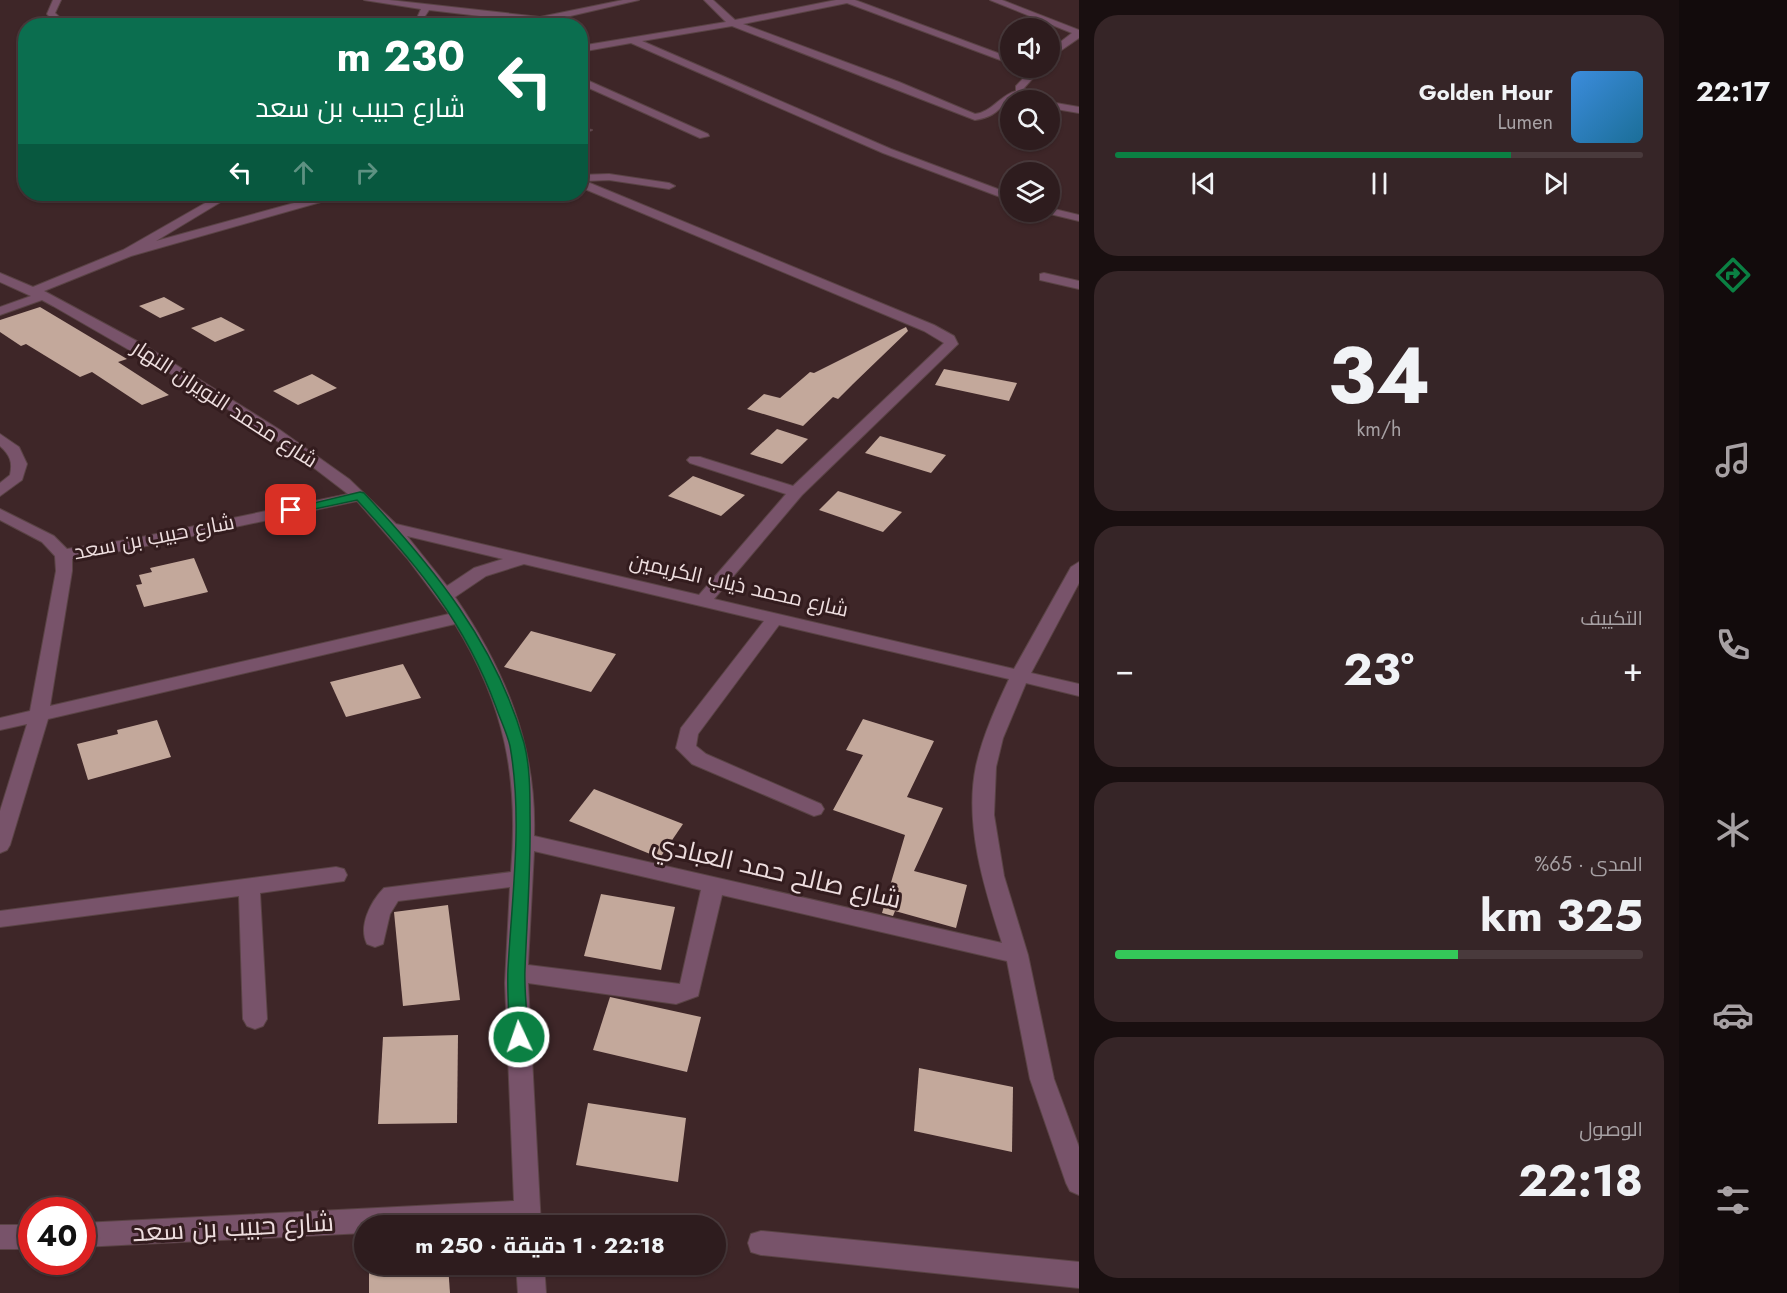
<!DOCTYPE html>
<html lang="ar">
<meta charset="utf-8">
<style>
:root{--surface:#2e1c1e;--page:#362527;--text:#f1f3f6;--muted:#a7a1a4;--line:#493a3c;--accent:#0b8043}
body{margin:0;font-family:Jost,Cairo,sans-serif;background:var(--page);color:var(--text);direction:rtl;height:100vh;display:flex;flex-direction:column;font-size:22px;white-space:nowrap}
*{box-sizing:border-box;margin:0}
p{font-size:20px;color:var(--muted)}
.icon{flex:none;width:33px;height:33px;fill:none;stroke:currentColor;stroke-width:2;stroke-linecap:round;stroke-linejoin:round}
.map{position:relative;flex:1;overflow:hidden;direction:ltr}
.side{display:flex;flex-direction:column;gap:15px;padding:15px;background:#190f10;width:600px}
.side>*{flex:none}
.top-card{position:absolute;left:18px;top:18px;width:570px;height:183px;border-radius:24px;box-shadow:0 2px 4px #0004,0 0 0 2px var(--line);direction:rtl;background:#0b6e4f;color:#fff;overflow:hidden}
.controls{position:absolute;left:1000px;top:18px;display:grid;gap:12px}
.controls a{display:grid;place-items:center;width:60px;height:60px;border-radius:50%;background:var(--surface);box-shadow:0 2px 4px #0004,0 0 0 2px var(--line);font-size:30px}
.speed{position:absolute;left:18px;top:1197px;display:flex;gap:12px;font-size:30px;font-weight:700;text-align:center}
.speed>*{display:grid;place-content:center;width:78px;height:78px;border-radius:50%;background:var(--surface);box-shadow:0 2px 4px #0004,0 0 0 2px var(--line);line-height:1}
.speed .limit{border:9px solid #d22;background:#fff;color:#111}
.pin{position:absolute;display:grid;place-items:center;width:51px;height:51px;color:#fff;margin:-26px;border-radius:12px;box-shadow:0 3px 9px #0006}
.me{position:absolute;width:66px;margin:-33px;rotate:357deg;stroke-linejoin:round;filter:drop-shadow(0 0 4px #0008)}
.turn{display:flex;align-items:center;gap:21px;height:126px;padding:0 24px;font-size:27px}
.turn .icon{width:78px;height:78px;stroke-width:2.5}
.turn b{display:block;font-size:42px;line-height:51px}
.lanes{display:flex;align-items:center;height:57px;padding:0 24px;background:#0003;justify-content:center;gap:30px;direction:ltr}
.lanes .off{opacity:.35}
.big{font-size:45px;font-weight:700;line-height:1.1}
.side .widget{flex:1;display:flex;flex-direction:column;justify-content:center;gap:9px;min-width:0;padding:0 21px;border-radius:24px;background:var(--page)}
.side .dial{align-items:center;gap:0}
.dial b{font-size:78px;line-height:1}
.song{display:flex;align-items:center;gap:18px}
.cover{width:72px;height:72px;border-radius:9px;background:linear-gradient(135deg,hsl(210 70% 55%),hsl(200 70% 35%))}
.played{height:6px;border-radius:3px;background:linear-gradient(90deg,var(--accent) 75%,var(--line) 75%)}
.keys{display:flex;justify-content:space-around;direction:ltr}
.heat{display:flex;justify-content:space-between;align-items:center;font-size:33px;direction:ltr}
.charge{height:9px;border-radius:4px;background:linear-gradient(90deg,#34c759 65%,var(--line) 0)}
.trip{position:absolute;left:354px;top:1215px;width:372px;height:60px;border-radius:30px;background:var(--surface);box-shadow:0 2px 4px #0004,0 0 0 2px var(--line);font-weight:700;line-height:60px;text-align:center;direction:rtl}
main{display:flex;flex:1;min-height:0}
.dock{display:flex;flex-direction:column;width:108px;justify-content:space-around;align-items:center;background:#120b0c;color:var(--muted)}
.dock .icon{width:42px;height:42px}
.dock .selected{color:var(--accent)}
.dock b{font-size:27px;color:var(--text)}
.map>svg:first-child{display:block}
.building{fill:#c3a89b}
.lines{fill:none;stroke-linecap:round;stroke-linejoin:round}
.minor-casing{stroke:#5a4345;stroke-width:2}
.minor{fill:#78536a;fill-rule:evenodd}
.route{fill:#0b8043;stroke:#07532c;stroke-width:1.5}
.labels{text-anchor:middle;stroke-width:6;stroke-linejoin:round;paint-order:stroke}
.street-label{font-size:21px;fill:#eededf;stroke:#331c1e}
.near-street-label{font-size:26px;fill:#eededf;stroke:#331c1e}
</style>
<main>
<nav class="dock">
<b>22:17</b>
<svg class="icon selected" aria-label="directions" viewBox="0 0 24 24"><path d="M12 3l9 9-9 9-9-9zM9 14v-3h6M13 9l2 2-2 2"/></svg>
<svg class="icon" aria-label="music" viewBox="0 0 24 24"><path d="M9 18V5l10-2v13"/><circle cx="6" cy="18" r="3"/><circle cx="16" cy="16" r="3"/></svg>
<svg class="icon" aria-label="phone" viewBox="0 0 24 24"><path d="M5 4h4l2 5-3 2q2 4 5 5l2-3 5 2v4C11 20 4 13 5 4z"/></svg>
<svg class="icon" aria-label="climate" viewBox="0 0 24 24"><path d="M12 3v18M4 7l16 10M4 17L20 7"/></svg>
<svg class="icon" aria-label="car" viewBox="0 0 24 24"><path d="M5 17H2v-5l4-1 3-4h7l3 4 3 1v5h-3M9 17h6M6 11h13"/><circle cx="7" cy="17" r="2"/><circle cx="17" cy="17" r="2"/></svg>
<svg class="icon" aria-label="filters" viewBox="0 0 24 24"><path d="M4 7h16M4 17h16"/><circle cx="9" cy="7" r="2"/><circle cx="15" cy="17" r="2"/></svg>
</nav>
<section class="side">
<div class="widget">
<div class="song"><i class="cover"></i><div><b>Golden Hour</b><p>Lumen</p></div></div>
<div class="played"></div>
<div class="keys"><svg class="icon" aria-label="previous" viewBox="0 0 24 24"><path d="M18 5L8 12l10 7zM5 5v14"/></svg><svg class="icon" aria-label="pause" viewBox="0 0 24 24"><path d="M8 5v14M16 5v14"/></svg><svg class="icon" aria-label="next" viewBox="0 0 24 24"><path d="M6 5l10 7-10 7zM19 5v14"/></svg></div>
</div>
<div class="widget dial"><b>34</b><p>km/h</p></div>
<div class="widget"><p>التكييف</p>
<div class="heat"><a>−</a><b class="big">23°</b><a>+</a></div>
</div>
<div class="widget"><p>المدى · 65%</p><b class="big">325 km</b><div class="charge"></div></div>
<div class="widget"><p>الوصول</p><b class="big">22:18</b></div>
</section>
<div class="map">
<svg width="1079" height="1293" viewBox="0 0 1079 1293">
<rect width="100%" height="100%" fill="#3e2628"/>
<g class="building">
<polygon points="164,297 185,309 160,318 139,306"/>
<polygon points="40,307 127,359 118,362 169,395 142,405 92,372 80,377 26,344 21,346 0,332 0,320"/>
<polygon points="221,317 245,330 215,342 191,328"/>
<polygon points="906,327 908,331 853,384 838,399 833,397 803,426 747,409 764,394 780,398 810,372 814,373"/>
<polygon points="944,369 1017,383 1009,401 935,385"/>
<polygon points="312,374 337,388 298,405 273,391"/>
<polygon points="777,429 808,439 782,464 750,454"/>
<polygon points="880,436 946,455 931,473 865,453"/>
<polygon points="693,476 745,495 721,516 668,496"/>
<polygon points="838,491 902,512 883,532 819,510"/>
<polygon points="194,558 208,592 144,607 136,585 142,584 139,575 152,572 150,568"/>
<polygon points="531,631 616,654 591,692 504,667"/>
<polygon points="403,664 421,698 346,717 330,682"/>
<polygon points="863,719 934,741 907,797 943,808 914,871 967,885 956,928 895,911 893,916 882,913 905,835 833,810 863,755 846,750"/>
<polygon points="157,720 171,757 88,780 77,744 118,734 117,730"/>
<polygon points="594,789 683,824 660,858 569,821"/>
<polygon points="601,894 675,907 661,970 584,956"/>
<polygon points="448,905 460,1000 403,1006 394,912"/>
<polygon points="610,997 701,1017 687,1072 593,1050"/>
<polygon points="458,1035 457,1123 378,1124 383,1037"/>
<polygon points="919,1068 1013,1087 1012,1152 914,1131"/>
<polygon points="588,1103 686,1118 678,1182 576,1165"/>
<polygon points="448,1265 450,1293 369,1293 369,1272"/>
</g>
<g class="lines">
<defs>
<g id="minor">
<polygon points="53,0 61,0 55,13 69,26 59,26 47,14"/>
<polygon points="364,0 389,0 540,17 623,0 639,0 540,23 429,10 425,16 433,26 424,26 417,18 421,9"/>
<path d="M704,0h9l22,20 101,-20h19l156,58v6l-164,-61 -104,21 156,58 76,32c17,-2 24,-18 41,-23v-5l17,-18h9l-18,20 14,12h-11l-7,-4c-22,6 -17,20 -45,24l-243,-94 -90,15 249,108 120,45v7l-128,-48 -252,-110 -51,9v-6l146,-24z"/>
<polygon points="990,0 1002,0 1079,30 1079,38 1050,58 1050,50 1072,33"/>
<polygon points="580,77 708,134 709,136 700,138 580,84"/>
<polygon points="1050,102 1079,107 1079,113 1050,108"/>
<polygon points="580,128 592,130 580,134"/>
<path d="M609,174l60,9 6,3 -6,3 -60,-9 -24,1 349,144 20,11 4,8 -156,151 -88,104 300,70 57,-102 8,-5v21l-48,90 48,11v12l-53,-13 -23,55 -7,29 -2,48 10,61 24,79 26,124 25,68v48l-9,-4 -4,-8 -36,-104 -23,-118 -285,-66 -24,101 -22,8 -148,-21 13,243h-177v7l-282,14v-24l432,-22 -9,-218 5,-96 -112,14 -8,13 -7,30 -8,3 -8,-3c-9,-18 4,-43 17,-56l127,-16c8,-94 -6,-167 -56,-248l-407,95 -38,126 -3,5 -7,3v-42l27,-87 -27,6v-12l30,-7 26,-140 -1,-15 -13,-14 -42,-22v-11l54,27 13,13 65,-10 216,-45 -60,-46 -98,-63 -137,-79 -11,-6 -42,15v-8l31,-11 -31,-14v-9l33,14 90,-37 98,-56h13l-78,47 171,-47h16l-1,2 -211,60 -87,35 102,55 134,84 69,49 47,45 303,71 87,-101 -96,-31 -3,-3 3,-3h10l93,29 151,-143 -20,-12 -344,-144v-12zM357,501l50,57 42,56 -399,92 22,-135v-12l60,-10zM407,536l96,23 -29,9 -27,18zM524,564l240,57 -83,107 -5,20 16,16 122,52 7,-2 3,-5 -3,-5 -115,-50 -10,-8 2,-12 81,-109 230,54c-13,28 -26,56 -33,87 -12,58 8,121 26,177l-468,-107c3,-90 -30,-168 -79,-239l31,-21zM534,851l167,39 -21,94 -152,-19z"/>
<polygon points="1050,208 1079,215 1079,221 1046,213 1045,212 1050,212"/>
<polygon points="1044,273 1079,281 1079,289 1040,280 1040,274"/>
<path d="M0,434l19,13 8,17 -5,16 -22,16v-13l10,-8c3,-13 0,-20 -10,-29z"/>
<polygon points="336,867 344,869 347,875 344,881 260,893 267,1019 263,1026 255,1029 247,1026 243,1019 239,896 0,927 0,911"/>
<rect x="0" y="1225" width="32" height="24"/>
<polygon points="761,1231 1079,1262 1079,1288 761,1255 751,1252 748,1243 751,1234"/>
<polygon points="516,1264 544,1264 546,1293 518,1293"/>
</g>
</defs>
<use href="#minor" class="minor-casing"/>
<use href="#minor" class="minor"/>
</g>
<path class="route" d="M360,492l4,1c69,74 132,150 160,250 6,23 6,49 6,72 1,52 -3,103 -5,154 -1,23 2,46 4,68l-3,6 -7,2 -6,-2 -3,-6c-1,-22 -3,-46 -2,-68 4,-74 15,-150 2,-223 -3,-13 -10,-27 -14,-39 -31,-85 -79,-142 -139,-207l-66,14 -6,-4z"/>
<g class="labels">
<g class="street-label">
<text transform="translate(225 404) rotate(33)" y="7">شارع محمد النويران النهار</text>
<text transform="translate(154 537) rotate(-11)" y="7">شارع حبيب بن سعد</text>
<text transform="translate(739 585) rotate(13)" y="7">شارع محمد ذياب الكريمين</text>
</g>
<g class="near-street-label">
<text transform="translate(777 871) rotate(13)" y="9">شارع صالح حمد العبادي</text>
<text transform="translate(233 1227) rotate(-3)" y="9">شارع حبيب بن سعد</text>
</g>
</g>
</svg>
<div class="controls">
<a><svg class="icon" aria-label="sound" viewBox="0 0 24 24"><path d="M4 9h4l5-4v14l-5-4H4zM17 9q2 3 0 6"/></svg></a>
<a><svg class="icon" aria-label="search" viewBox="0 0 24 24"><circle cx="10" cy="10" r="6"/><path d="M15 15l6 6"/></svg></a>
<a><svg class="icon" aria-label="layers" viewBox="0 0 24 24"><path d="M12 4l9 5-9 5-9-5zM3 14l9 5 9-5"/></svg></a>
</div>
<div class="speed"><div class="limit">40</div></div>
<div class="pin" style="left:291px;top:510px;background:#d93025"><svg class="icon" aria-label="arrive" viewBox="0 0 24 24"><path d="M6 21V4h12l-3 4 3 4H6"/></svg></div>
<svg class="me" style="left:519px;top:1037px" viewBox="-20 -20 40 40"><circle r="17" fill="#0b8043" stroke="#fff" stroke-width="3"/><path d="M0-11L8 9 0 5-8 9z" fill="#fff"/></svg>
<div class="trip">22:18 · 1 دقيقة · 250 m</div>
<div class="top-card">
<div class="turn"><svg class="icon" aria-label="left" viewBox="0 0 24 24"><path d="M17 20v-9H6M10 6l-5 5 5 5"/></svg><div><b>230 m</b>شارع حبيب بن سعد</div></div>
<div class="lanes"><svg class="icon" aria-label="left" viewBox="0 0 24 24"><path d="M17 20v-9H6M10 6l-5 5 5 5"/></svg><svg class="icon off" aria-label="ahead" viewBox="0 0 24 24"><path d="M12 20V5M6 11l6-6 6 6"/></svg><svg class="icon off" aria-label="right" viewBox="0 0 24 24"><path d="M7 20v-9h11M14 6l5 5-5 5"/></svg></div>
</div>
</div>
</main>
